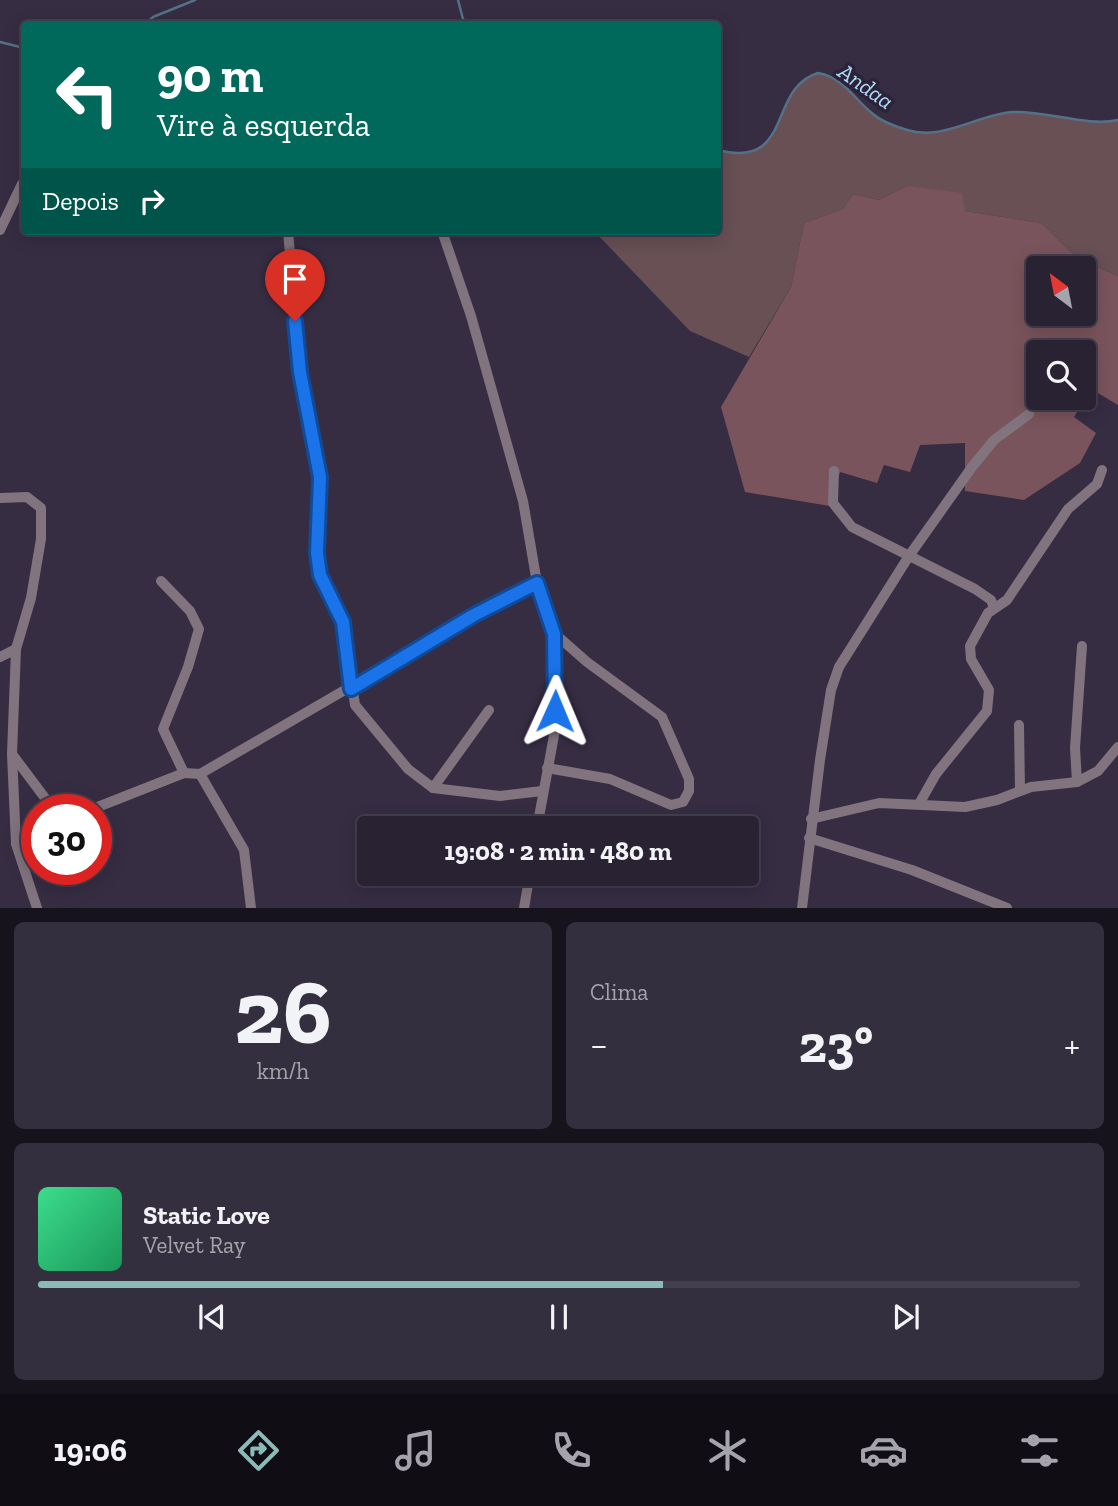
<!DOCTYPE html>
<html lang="pt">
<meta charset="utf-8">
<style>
:root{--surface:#282232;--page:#342f3e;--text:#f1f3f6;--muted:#a5a4ac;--line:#443f4d;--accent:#8bbbb9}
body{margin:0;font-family:"Zilla Slab",serif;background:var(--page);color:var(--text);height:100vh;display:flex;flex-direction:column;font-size:26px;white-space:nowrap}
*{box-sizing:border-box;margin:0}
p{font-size:23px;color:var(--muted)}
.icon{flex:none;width:38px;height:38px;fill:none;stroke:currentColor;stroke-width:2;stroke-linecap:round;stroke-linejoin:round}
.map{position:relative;height:908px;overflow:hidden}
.details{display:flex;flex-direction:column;gap:14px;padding:14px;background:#16131c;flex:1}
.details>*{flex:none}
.hud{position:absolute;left:21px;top:21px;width:700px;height:214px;border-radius:7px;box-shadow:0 4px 18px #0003,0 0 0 2px var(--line);background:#00695c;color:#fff;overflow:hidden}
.needle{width:46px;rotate:328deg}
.tools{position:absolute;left:1026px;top:256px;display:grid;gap:14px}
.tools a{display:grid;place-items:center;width:70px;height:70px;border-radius:7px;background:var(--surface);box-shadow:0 4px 18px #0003,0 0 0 2px var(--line);font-size:35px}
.speed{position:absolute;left:21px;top:794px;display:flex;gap:14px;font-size:35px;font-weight:700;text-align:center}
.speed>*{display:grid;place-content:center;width:91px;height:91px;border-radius:50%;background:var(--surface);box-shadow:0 4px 18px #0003,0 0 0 2px var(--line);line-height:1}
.speed .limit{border:10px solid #d22;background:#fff;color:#111}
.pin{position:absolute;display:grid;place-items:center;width:60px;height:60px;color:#fff;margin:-72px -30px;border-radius:50% 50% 50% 0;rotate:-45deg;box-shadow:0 0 7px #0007}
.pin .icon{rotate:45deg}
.me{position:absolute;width:77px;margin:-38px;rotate:1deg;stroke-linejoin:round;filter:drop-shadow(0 0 5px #0008)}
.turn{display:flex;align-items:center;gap:24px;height:147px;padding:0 21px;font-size:32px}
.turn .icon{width:91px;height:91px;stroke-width:2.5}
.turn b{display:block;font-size:49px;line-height:60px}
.then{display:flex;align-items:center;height:66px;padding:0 21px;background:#0003;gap:14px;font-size:26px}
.big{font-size:52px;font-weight:700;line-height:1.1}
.details .card{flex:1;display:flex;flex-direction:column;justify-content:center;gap:10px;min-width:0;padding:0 24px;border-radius:10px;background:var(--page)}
.details .dial{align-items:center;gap:0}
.dial b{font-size:91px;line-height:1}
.song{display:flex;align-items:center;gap:21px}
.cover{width:84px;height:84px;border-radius:10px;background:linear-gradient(135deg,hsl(150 70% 55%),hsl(150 70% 35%))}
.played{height:7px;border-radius:4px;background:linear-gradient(90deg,var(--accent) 60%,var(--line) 60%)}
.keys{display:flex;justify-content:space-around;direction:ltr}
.heat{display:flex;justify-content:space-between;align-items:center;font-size:38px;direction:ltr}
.details .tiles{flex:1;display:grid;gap:14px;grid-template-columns:1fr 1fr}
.card:last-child{grid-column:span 2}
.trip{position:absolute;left:357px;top:816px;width:402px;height:70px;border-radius:7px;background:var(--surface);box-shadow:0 4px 18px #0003,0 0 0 2px var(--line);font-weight:700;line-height:70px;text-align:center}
.menu{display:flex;height:112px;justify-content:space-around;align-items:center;background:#100e14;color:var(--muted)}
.menu .icon{width:49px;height:49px}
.menu .current{color:var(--accent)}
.menu b{font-size:32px;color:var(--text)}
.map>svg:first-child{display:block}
.green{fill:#685055}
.forest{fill:#7a545c;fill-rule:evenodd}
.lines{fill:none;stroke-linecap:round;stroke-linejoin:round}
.stream{stroke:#537289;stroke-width:2.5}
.minor{stroke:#82747e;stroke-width:10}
.route-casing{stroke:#114b97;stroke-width:18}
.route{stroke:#1a73e8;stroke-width:12}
.labels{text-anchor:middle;stroke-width:7;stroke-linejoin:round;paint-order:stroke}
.water-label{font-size:23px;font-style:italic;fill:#afdbfc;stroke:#2c2338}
</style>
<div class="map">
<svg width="1118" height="908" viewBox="0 0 1118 908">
<rect width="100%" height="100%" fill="#362d43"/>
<path class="green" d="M818,73c25,4 36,26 55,41 8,7 24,13 34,16 34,10 66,-13 99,-18 36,-4 78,16 112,8v156l-41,-18 -35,-35 -77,-12 -58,-25 -28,14 -26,-6 -10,15 -39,14 -13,64 -42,70 -59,-26 -96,-100h124v-81c76,20 49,-62 100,-77z"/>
<path class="forest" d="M907,186l55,7 3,18 77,12 35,35 41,18v129l-27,-16 -17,28 22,16 -16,30 -56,37 -59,-9v-48l-45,2 -10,27 -26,-7 -7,18 -37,-11 -10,34 -85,-14 -24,-85 70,-120 13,-64 39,-14 10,-15 26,6zM1038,268h45v45h-45zM1038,352h45v45h-45z"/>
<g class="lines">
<g class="stream">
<polyline points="458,0 463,19 468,24"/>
<polyline points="146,24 153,17 195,0"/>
<polyline points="0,42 24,48"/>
<path d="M718,150c76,20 49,-62 100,-77 25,4 36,26 55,41 8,7 24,13 34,16 36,11 70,-15 105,-18 33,-2 75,15 106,8"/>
</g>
<g class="minor">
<polyline points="0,230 22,184"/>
<polyline points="288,231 300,372 320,477 317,553 320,575 343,622 355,705 408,769 433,788 500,796 542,791"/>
<polyline points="442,231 471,316 523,501 537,583 554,633 555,730 537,828"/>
<polyline points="834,471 833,503 852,527 975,589 991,600 994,608"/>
<polyline points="0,498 27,497 41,508 41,539 31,598 16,649 12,754 16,844 37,908"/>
<polyline points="161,581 190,611 199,629 188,667 163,729 184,773"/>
<polyline points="0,657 16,649"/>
<polyline points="1019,725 1020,790"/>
<polyline points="12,754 54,810"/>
<polyline points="547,768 610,779 671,805 683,802 689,791 689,779 662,717 587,662 554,633"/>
<polyline points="200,774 244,850 251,908"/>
<polyline points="1077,782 1075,748 1082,646"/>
<polyline points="433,788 489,710"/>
<polyline points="919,804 936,774 987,711 989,690 971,659 970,646 988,613 1007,600 1068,509 1097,484 1102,470"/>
<polyline points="90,810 184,773 200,774 474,615 537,583"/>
<polyline points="811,819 879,803 965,807 997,800 1031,787 1077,782 1098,771 1118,747"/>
<polyline points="809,838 912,870 1007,908"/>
<polyline points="524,908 530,873"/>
<polyline points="802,908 820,760 831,690 839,667 909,556 972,467 994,440 1029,414"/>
</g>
</g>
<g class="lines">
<defs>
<polyline id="route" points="295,321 300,372 320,477 317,553 320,575 343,622 351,689 474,615 537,583 554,634 555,711"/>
</defs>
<use href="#route" class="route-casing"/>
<use href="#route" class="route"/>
</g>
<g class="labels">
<g class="water-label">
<text transform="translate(866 86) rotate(35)" y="8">Andaa</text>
</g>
</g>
</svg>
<div class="tools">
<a><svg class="needle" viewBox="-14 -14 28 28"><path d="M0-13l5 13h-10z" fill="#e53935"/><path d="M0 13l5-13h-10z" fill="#a5a4ac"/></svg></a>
<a><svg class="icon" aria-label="search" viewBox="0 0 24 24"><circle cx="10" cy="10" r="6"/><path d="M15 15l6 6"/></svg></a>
</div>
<div class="speed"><div class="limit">30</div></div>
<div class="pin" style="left:295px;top:321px;background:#d93025"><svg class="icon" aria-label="arrive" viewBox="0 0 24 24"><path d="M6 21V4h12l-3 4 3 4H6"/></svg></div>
<svg class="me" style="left:555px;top:711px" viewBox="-20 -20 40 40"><path d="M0-17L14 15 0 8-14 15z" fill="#1a73e8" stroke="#fff" stroke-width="4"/></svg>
<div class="trip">19:08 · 2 min · 480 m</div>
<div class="hud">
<div class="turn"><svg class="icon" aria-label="left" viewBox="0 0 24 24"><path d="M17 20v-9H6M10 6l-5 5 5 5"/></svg><div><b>90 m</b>Vire à esquerda</div></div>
<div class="then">Depois<svg class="icon" aria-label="right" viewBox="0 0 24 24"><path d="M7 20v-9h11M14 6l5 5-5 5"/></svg></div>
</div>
</div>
<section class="details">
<div class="tiles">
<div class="card dial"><b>26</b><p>km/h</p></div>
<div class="card"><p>Clima</p>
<div class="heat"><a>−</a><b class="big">23°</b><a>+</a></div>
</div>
<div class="card">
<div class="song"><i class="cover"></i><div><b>Static Love</b><p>Velvet Ray</p></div></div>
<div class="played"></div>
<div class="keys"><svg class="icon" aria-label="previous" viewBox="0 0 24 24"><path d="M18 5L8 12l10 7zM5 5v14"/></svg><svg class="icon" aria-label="pause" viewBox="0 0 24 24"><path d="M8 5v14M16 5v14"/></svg><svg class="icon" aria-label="next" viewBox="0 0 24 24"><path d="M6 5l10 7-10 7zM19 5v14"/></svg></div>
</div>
</div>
</section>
<nav class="menu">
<b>19:06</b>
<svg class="icon current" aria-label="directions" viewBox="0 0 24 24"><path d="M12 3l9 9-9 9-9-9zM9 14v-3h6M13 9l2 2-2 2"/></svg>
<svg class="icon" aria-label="music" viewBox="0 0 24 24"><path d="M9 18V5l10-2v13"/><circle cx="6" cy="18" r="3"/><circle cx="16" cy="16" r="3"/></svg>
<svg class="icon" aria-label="phone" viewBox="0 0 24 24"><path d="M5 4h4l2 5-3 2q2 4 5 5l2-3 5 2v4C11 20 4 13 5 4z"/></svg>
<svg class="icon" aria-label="climate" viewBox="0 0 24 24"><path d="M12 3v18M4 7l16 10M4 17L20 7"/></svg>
<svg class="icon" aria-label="car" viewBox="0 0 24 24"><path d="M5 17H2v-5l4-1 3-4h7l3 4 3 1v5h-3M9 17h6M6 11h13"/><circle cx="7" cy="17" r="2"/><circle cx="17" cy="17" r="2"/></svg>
<svg class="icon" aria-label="filters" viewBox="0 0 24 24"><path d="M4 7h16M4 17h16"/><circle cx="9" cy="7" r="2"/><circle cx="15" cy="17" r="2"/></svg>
</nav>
